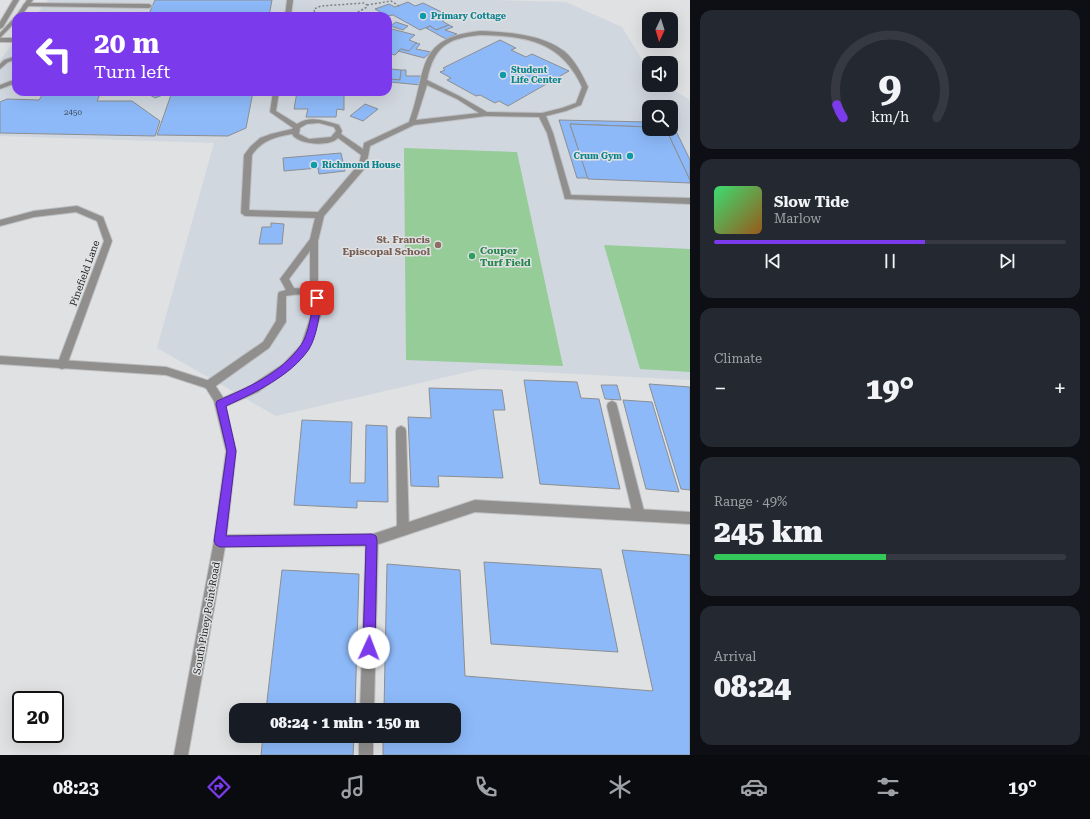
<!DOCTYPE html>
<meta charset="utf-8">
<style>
:root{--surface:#171b24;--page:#242831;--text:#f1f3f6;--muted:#9ea1a6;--line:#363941;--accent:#7c3aed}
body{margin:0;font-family:"Roboto Serif",serif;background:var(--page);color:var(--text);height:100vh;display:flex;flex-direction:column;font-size:15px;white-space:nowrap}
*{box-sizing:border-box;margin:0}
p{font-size:13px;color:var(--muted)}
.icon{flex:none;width:22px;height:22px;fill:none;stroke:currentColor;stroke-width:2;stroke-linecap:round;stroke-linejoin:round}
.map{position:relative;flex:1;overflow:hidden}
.drawer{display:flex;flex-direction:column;gap:10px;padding:10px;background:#0d0f14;width:400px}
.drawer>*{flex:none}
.banner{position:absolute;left:12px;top:12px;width:380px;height:84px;border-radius:12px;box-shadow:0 4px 16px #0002;background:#7c3aed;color:#fff;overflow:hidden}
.needle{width:26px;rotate:184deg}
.fabs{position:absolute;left:642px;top:12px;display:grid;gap:8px}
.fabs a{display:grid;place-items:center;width:36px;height:36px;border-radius:8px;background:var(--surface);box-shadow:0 4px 16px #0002;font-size:20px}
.speed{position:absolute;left:12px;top:691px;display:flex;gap:8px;font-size:20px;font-weight:700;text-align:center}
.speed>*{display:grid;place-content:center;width:52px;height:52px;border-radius:50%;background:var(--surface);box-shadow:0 4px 16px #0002;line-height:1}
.speed .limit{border:2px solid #111;border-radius:6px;background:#fff;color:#111}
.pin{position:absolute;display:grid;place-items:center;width:34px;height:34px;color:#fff;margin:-17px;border-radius:8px;box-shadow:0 2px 6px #0006}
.me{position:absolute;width:44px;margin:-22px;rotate:2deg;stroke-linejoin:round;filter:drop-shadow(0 0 3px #0008)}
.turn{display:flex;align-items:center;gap:14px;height:84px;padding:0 16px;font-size:18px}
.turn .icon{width:52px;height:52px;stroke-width:2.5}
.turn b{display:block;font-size:28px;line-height:34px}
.big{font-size:30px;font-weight:800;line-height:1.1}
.drawer .card{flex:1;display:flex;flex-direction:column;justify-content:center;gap:6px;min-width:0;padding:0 14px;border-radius:12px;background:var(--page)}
.drawer .dial{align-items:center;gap:0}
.dial svg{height:104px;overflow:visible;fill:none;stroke:var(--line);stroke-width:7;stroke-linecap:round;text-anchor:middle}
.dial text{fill:var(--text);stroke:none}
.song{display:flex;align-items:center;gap:12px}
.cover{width:48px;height:48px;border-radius:6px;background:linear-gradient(135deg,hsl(140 70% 55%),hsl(30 70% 35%))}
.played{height:4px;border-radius:2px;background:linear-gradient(90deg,var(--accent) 60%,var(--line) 60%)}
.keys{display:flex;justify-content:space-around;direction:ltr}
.heat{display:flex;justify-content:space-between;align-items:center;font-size:22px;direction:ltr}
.charge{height:6px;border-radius:3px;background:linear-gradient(90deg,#34c759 49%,var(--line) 0)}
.trip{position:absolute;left:229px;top:703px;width:232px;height:40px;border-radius:12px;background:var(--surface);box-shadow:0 4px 16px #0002;font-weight:800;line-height:40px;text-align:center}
.tabs{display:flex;height:64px;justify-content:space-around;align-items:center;background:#090b0e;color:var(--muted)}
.tabs .icon{width:28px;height:28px}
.tabs .selected{color:var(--accent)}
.tabs b{font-size:18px;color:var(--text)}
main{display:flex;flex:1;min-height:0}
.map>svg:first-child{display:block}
.built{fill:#d1d7df;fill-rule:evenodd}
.green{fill:#95cc98}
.building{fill:#8db9f8;stroke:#8d8e90}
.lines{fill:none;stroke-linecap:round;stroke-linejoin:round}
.service-casing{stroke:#bdbfc1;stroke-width:2}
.minor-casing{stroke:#bdbfc1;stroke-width:2}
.tertiary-casing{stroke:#bdbfc1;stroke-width:2}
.path{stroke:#828384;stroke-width:1.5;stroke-dasharray:2 2;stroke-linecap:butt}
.service{fill:#908f8e;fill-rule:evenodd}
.minor{fill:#908f8e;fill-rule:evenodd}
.tertiary{fill:#908f8e;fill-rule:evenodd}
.route{fill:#7c3aed;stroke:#51269a}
.culture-dot{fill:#0f9aa8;stroke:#dfe1e3;stroke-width:1.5}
.education-dot{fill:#8d6e63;stroke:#dfe1e3;stroke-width:1.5}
.leisure-dot{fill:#2e9e5b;stroke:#dfe1e3;stroke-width:1.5}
.labels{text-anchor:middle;stroke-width:3;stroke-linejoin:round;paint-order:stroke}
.number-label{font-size:8px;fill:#3e4959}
.far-culture-label{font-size:9px;font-weight:bold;fill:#0d838f;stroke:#dfe1e3;text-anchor:start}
.education-label{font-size:10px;font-weight:bold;fill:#785e54;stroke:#dfe1e3;text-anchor:end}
.leisure-label{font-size:10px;font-weight:bold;fill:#27864d;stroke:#dfe1e3;text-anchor:start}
.street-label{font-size:10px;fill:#232424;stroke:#dfe1e3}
</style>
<main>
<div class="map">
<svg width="690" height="755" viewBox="0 0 690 755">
<rect width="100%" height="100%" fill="#dfe1e3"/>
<path class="built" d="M48,0h445l73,2 56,25 27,44v14h16l25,15v280l-209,-11 -205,47 -119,-68 57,-205 -214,-7v-76l16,-20v52h372v-76h-353zM649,107h22v22h-22z"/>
<g class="green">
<polygon points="404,148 517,152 563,366 406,360"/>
<polygon points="604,245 690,249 690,372 640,369"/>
</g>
<g class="building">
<polygon points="155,0 272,0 269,16 148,16"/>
<polygon points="408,2 415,6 423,3 452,17 442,21 449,25 436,30 430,26 420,30 393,15 387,16 375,9 389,4 395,7"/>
<polygon points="396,22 408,26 403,30 390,26"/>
<polygon points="449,25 453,27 445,30 457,34 446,39 426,28 430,26 436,30"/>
<polygon points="388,28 415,35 409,40 417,43 409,51 401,49 395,55 388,53"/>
<polygon points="500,40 516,48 511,50 526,57 532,54 569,71 508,106 499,101 495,103 480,95 476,96 447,80 451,78 440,72 445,70 443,68"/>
<polygon points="416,43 420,44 416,49 431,52 424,58 398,51 401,49 409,51"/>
<polygon points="388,61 391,61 391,69 401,70 400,80 390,79 389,87 388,87"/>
<polygon points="401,70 406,70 406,76 421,76 421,85 390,82 390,79 400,80"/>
<polygon points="44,92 101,92 97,101 132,101 160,121 155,136 0,133 0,102 7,99 39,100"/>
<polygon points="145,92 170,92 155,98"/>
<polygon points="172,92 253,92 246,128 228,136 157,135"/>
<polygon points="297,92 344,92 344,110 337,109 336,117 306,117 308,109 294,109"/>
<polygon points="365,104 378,109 363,121 350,116"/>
<polygon points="559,120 649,122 649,127 570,124 588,178 577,178"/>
<polygon points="570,124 649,127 649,129 666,129 690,180 690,183 588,179"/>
<polygon points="666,129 675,129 690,160 690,180"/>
<polygon points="341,153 345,171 319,174 318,168 284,171 283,158"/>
<polygon points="271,223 284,224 282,244 259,244 262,227 271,227"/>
<polygon points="524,380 577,382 581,398 599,399 620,489 540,484"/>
<polygon points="649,384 690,387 690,490 681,489"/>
<polygon points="601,385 617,385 621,400 605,399"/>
<polygon points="429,388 502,390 505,410 493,410 503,478 438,476 439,487 411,486 408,417 431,418"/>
<polygon points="623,400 652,402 679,492 646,489"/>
<polygon points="302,420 352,422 350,483 365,483 366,425 387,426 388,502 357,501 357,508 294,505"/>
<polygon points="622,550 690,555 690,755 383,755 383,736 454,736 454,710 384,710 387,564 460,570 465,676 653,691"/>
<polygon points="484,562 601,569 618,652 491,644"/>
<polygon points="282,570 359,574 355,710 266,710"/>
<polygon points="263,736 354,736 353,755 261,755"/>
</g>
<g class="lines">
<defs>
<g id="service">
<polygon points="287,0 293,0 291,16 285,16"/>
<polygon points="26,3 149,4 152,6 149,8 24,6 23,5"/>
<path d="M480,31c27,1 61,3 84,20 11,9 18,23 24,36l-7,18 -15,6 -20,5 7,17 18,62 119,3v6l-125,-5 -18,-66 -8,-16 -53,-1 -72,9 -44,21 -4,21 -42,49 -6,25v42l-3,9 7,6 -1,17 -13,35 -19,20 -31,22 -34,15 -4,2 -4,-2 -1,-3 1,-3 34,-15 33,-22 18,-19 10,-30 1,-16c-8,-6 -16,-5 -26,-3v26l-17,26 -56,40 -4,1 -4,-1 -1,-3 1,-3 58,-40 13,-21 2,-27 1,-2 7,-2 -6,-11 30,-40 5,-21 -70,-2 -4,-3 3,-58 6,-8 10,-9 11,-4 21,-5 1,-1 -23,-16 3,-20h6l-3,19 21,13c14,-9 28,-3 42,1l3,6 -1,3 22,15 1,-6 45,-21c19,-50 4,-84 71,-91zM480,35c46,1 81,6 102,52l-6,16 -14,5 -20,5 -55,-1 -26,-15 -34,-17c7,-33 20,-42 53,-45zM427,85l30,14 22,14 -63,7zM319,123l15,4 2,4 -5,6 -22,2 -10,-5 1,-6 7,-4zM292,134c6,11 38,13 46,4l23,17 -2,9 -41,48 -69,-2 3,-55c10,-15 23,-18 40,-21zM310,251v32l-3,6 -13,-1 -5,-9z"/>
<rect x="0" y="38" width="16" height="4"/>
<polygon points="16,56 16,60 8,62 0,69 0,64 4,60"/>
<polygon points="16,79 16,83 0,89 0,85"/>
<polygon points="612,401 616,403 617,406 645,515 643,519 639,521 635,519 633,515 607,406 608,403"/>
<polygon points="401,426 405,428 406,431 409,530 407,534 403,536 399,534 397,530 396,431 397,428"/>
<polygon points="372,534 376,536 378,540 374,710 360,710 366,540 368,536"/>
<rect x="359" y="736" width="14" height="19"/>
</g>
<g id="minor">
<polygon points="77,206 103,217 112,241 67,365 65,368 62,369 59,368 57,365 104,241 97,221 76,212 34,217 0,226 0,220 34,211"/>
<polygon points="475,500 690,512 690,524 475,512 373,546 220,547 216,545 214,541 216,537 220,535 373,534"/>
</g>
<g id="tertiary">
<polygon points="13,0 19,0 3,27 0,29 0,22"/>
<polygon points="27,0 33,0 21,16 16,16 16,21 0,38 0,33 16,16"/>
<polygon points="0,356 166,367 213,382 224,399 236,451 226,541 188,755 174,755 214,541 226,451 214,401 206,388 166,375 0,364"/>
</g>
</defs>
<use href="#service" class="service-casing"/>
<use href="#minor" class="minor-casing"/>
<use href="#tertiary" class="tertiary-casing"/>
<g class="path">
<polyline points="367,5 391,1 399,6"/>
<polyline points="354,14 362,16"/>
<polyline points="315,16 314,9 321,6 364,3 367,5 367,7 351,16"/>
<polyline points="327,16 335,14 341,16"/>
</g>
<use href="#service" class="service"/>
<use href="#minor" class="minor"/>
<use href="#tertiary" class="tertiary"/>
</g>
<path class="route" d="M317,295l4,3c-1,15 -4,38 -12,51 -18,27 -55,44 -83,57l10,45 -10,85 146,-2 4,2 1,4 -2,108 -2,4 -4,2 -5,-2 -1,-4 3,-103 -146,2 -4,-2 -2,-4 13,-90 -11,-47 1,-3c30,-13 65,-28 84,-56 8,-11 11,-33 12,-47z"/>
<g class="culture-dot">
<circle cx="423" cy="16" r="4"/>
<circle cx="503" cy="75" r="4"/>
<circle cx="630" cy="156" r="4"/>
<circle cx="314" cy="165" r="4"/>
</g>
<circle class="education-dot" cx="438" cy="245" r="4"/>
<circle class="leisure-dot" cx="472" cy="256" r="4"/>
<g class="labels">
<g class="number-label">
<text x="73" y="115">2450</text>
</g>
<g class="far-culture-label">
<text x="431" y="19">Primary Cottage</text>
<text x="511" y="73">Student<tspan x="511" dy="10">Life Center</tspan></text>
<text x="622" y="159" text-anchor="end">Crum Gym</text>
<text x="322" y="168">Richmond House</text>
</g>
<g class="education-label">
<text x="430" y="243">St. Francis<tspan x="430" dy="12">Episcopal School</tspan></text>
</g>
<g class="leisure-label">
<text x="480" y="254">Couper<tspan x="480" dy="12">Turf Field</tspan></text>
</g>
<g class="street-label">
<text transform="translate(84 273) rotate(-70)" y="4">Pinefield Lane</text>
<text transform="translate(206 618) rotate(-80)" y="4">South Piney Point Road</text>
</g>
</g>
</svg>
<div class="fabs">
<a><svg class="needle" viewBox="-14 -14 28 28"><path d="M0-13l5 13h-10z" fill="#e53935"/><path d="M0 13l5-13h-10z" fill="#9ea1a6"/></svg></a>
<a><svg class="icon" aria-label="sound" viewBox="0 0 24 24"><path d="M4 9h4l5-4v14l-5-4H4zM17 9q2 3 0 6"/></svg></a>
<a><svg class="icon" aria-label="search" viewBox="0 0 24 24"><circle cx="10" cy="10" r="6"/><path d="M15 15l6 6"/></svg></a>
</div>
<div class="speed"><div class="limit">20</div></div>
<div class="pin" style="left:317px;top:298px;background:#d93025"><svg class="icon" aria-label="arrive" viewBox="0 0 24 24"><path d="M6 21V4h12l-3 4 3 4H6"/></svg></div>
<svg class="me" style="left:369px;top:648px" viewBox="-20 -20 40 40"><circle r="19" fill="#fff"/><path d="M0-13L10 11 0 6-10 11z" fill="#7c3aed"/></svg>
<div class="trip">08:24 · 1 min · 150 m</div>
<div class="banner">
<div class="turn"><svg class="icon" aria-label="left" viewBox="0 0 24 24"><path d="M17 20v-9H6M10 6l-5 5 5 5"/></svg><div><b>20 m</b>Turn left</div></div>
</div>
</div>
<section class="drawer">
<div class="card dial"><svg viewBox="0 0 100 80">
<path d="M14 69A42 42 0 1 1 86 69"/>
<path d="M14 69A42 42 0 0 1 9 59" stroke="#7c3aed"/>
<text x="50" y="56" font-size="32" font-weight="700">9</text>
<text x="50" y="72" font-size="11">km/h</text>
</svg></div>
<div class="card">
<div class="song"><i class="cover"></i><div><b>Slow Tide</b><p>Marlow</p></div></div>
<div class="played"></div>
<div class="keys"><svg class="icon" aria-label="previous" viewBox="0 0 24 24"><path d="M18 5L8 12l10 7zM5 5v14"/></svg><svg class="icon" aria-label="pause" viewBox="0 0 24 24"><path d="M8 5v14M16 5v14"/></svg><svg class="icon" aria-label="next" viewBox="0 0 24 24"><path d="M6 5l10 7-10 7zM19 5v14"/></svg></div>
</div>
<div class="card"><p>Climate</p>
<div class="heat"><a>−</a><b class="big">19°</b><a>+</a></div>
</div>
<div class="card"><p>Range · 49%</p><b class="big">245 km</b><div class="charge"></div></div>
<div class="card"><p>Arrival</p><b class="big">08:24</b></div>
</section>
</main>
<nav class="tabs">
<b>08:23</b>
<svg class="icon selected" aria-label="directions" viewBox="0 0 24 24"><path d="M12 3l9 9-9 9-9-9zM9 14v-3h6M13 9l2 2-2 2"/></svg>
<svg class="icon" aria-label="music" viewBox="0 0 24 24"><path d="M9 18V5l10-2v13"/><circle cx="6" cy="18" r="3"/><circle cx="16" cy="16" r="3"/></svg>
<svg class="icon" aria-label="phone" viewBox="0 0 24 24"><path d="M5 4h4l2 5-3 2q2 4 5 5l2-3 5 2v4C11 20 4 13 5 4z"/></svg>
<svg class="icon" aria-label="climate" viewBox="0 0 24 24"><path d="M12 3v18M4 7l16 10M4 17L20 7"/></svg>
<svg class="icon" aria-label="car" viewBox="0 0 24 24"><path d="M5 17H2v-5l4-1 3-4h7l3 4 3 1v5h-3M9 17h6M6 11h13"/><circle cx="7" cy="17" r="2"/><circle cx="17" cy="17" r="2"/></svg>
<svg class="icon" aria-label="filters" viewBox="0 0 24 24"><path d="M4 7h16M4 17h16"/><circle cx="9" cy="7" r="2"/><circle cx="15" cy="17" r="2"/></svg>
<b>19°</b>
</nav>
